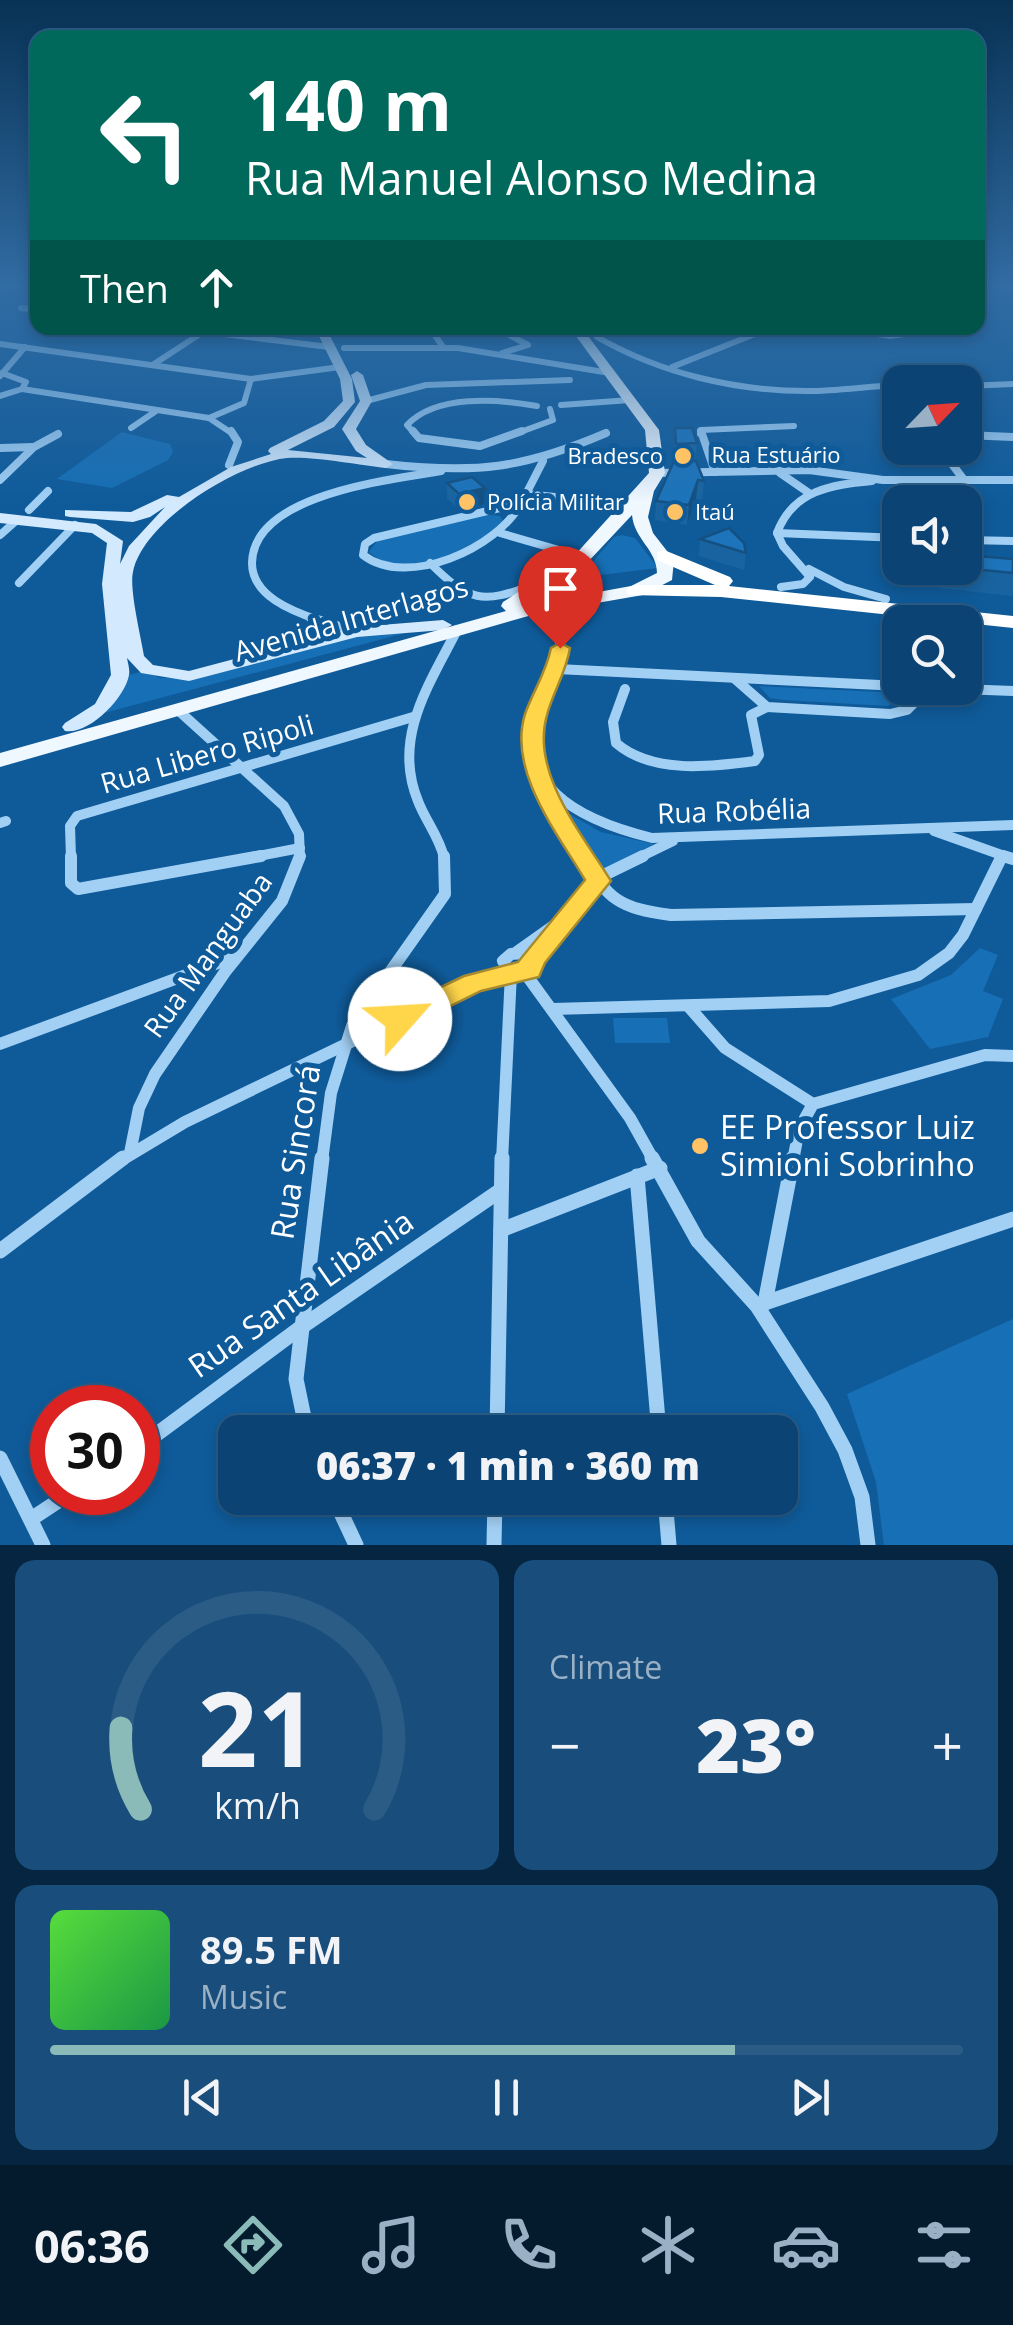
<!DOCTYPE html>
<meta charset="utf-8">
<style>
:root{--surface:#0b4474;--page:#194e7c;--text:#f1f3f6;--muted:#9ab0c5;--line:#2b5c86;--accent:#8bbbb9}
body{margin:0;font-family:"Open Sans",sans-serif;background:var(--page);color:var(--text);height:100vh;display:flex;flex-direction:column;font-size:38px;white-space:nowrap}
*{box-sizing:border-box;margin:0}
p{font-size:32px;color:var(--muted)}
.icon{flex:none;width:55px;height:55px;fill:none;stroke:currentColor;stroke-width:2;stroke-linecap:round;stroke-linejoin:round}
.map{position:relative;height:1545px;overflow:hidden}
.details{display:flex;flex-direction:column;gap:15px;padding:15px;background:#062540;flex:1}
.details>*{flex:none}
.hud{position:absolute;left:30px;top:30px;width:955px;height:305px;border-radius:20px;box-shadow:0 5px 15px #0003,0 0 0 2px var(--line);background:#00695c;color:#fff;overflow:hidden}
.needle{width:65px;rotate:65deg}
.controls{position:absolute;left:882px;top:365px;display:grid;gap:20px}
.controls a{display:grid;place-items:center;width:100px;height:100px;border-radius:20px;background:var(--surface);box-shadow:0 5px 15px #0003,0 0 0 2px var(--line);font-size:50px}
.speed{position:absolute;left:30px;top:1385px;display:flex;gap:20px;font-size:50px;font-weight:700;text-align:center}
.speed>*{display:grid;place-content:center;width:130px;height:130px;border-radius:50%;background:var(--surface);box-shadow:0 5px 15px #0003,0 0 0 2px var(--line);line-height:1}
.speed .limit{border:15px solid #d22;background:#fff;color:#111}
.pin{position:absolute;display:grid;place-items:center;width:85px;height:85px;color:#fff;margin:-102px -42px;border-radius:50% 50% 50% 0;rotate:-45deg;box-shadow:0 0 10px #0007}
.pin .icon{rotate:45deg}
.me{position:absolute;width:110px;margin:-55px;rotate:64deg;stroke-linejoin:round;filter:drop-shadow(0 0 8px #0008)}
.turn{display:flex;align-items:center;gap:35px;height:210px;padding:0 50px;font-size:45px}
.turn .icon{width:130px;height:130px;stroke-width:2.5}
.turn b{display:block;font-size:70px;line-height:85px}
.then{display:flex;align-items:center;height:95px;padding:0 50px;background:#0003;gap:20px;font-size:38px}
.big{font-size:75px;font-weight:800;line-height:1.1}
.details .tile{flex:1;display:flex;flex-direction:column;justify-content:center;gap:15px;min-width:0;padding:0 35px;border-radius:20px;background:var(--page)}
.details .dial{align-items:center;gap:0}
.dial svg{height:260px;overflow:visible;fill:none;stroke:var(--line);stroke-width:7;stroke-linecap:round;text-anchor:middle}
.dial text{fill:var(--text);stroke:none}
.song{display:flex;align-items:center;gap:30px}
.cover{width:120px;height:120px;border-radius:15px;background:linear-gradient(135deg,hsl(110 70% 55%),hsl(140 70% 35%))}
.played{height:10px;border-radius:5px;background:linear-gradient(90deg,var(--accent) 75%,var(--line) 75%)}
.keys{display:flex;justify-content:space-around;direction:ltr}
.heat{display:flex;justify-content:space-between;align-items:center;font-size:55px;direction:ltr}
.details .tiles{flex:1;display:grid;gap:15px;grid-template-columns:1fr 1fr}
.tile:last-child{grid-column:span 2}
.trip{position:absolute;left:218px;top:1415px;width:580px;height:100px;border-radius:20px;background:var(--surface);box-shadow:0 5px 15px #0003,0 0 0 2px var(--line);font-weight:800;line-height:100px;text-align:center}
.tab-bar{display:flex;height:160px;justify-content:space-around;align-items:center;background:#041b2e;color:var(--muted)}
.tab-bar .icon{width:70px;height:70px}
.tab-bar .active{color:var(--accent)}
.tab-bar b{font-size:45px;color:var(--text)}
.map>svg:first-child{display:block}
.green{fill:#176fb5}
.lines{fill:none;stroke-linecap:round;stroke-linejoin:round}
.street-far4{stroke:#a2d0f5;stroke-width:6}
.street-far3{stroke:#a2d0f5;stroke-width:8}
.street-far2{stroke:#a2d0f5;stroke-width:10}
.street-far1{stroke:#a2d0f5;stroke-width:12}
.street{stroke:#a2d0f5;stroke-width:15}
.secondary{fill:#d2e9fe;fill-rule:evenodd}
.primary{fill:#eff7ff;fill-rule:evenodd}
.highway{fill:#fff;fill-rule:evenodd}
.wall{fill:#1964a0}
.shaded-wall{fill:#145182}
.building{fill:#1d74ba;stroke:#145182;stroke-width:2.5}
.route{fill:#ffd54a;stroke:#a68a30;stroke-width:2.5}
.poi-dot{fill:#ffc265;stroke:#0f5b9a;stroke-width:4}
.labels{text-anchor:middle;stroke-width:10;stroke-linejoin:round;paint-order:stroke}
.far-street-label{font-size:22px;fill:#fff;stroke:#0f5b9a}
.far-poi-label{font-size:22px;fill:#fff;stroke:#0f5b9a;text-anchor:start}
.street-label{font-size:28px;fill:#fff;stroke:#0f5b9a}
.near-poi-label{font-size:32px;fill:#fff;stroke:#0f5b9a;text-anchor:start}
.near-street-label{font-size:32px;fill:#fff;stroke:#0f5b9a}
</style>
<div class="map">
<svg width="1013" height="1545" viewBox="0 0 1013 1545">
<rect width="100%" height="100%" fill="#0f5b9a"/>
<g class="green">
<polygon points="122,432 170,444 173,452 168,460 112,488 57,479"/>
<path d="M484,514l16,2 4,7c-30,27 -100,61 -135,29l9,-12z"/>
<polygon points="622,535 635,538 658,568 592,576 589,566 614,537"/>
<polygon points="420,629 104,713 124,676 145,671 160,678 199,678 356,634"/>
<polygon points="759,686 900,693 904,695 888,706 784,700 770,698"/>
<polygon points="564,811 601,832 654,844 600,876 589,851"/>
<polygon points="980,948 998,955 983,991 1003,999 988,1037 930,1049 891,999 951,975"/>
<polygon points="613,1018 667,1018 670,1043 615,1043"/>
<polygon points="1013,1319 1013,1545 884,1545 876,1482 847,1394"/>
</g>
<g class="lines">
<g class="street-far4">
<polyline points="1007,286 1013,286"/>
<polyline points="21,308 38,310"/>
<polyline points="175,328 329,347"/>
<polyline points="430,328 443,347"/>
<polyline points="496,328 528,345 502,353"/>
<path d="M603,328l-6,9c63,36 137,54 210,54 31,0 62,-5 93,-6"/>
<polyline points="840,328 890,336 950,328"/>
<polyline points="0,344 251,379 340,367"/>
<polyline points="344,348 458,348 610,373"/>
<polyline points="154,364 203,332"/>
<polyline points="672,367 770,328"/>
<polyline points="0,376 25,347"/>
<polyline points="965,386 1013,384"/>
<polyline points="22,389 209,418 233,434"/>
<polyline points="0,396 22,389 26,382 2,373"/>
<polyline points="366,401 426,385 570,380"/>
<polyline points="561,405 630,400"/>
<polyline points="209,418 244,403 251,379"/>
<polyline points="131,428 156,411"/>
<path d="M415,434l-8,-9c29,-31 91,-26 130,-19"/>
<polyline points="515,434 553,420 550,409"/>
<polyline points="700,434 701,430 794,426"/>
</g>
<g class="street-far3">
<polyline points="413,431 419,438 480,446 522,431"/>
<polyline points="701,431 715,472"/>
<polyline points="965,435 1013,437"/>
<polyline points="0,448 33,447"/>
<polyline points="940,448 964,480"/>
<path d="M386,464c90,10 136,5 220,-31"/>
<polyline points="229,465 238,442 231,431"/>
<polyline points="657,473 809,470 883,480 1013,480"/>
<polyline points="780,473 809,493"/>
<polyline points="0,480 34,447 58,434"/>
<polyline points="526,494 631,505"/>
<polyline points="525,496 543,461"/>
<path d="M521,503c-23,45 -114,86 -158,52l2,-11 9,-6z"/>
<polyline points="29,510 48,491"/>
<polyline points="500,533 583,557"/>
<polyline points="777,533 900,538"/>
<polyline points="0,535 17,520"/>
<polyline points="965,540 1013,541"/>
<path d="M430,563c39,39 52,41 103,22"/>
<polyline points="809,569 844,587 886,599"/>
<polyline points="19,583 75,525"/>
<path d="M781,587l22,-3 7,-7 -27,-31 -6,-13c16,-43 54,-48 95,-52"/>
<polyline points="537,608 552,620"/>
<path d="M318,620c-26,-9 -66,-24 -66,-57 1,-69 138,-83 189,-92"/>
</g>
<g class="street-far2">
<polyline points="311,618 356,632"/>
<path d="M550,618c23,27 2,52 -8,79 -35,89 37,123 110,141l361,-13"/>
<polyline points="557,669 900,686"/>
<polyline points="734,678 767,707 890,714 907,710 929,688"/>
<polyline points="934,688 1013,691"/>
<path d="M625,689l-12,33 3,21c36,31 94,24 139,18l4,-6 -8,-40 16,-8"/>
<polyline points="179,711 284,806 299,834 300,858"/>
<polyline points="546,791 584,858"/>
<polyline points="0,823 6,821"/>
<polyline points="934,831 1010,858"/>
<polyline points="71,858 70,826 77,816 413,717"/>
<polyline points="248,858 300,848"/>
<path d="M444,858c-4,-20 -19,-38 -26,-57 -26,-63 11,-116 39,-171"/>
<polyline points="638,858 673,841"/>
</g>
<g class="street-far1">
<polyline points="71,856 71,883 78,889 261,856"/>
<path d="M583,856c25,44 36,52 88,59l305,-6"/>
<polyline points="1003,856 1013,859"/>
<polyline points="517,952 565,918 604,875 643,856"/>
<polygon points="524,953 532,960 525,973 509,972 503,961 511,954"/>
<polyline points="532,960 565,918"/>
<polyline points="525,973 630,1118 654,1161"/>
<polyline points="689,1007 725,1048 813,1104"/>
<polyline points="553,1009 829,1001 918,975 949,953 963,935 1002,856"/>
<polyline points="0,1044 237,956"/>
<polyline points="130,1153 139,1108 155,1074 225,972 282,901 300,856"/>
<polyline points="120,1161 185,1122 473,983 509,972"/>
<polyline points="322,1161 331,1093 352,1026 445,894 444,856"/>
<polyline points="502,1161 511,973"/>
<polyline points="793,1161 799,1129 813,1104 985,1055 1013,1056"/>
</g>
<g class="street">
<polyline points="652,1158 698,1241 757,1306 822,1407 845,1450 862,1497 868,1545"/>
<polyline points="637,1176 659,1432"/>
<polyline points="501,1230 660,1168"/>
<polyline points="0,1251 123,1158"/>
<polyline points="765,1303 793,1158"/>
<polyline points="762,1304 1013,1219"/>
<polyline points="307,1432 296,1379 322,1158"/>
<polyline points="497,1432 502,1158"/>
<polyline points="138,1448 300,1328 501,1190"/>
<polyline points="0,1458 43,1545"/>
<polyline points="334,1498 356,1545"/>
<polyline points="665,1498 669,1545"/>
<polyline points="31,1519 72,1492"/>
<polyline points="494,1545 495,1498"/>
</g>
<path class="secondary" d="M315,328h11l26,51 3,23 -21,25 -46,23 79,8 -11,-7 -14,-22 18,-28 -9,-26 6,-4 6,4 9,26 -16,28 10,16 27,19 -7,4c-27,-3 -73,-12 -99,-10 -49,5 -144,63 -154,114 -4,17 8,65 11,84l9,9 36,6 167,-44 87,-7 9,5 -9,5 -86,7 -168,44 -48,-8 -14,-15c1,6 3,11 2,17 -4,23 -40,60 -64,56l-3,-4 3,-4 30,-19 16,-29 -9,-91 5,-41 -15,-10 -92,-10v-10l96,11 27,17 -3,23 9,-18 36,-39 -15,10 -17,5 -63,-5 -5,-1v-6l66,2 36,-17 12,2 52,-30 40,-13 -3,-3 2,-3 54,-27 19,-20 -3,-22z"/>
<path class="primary" d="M570,328h12l77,102 6,43 -11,18 -6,26 5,16 21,27 -2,20 -29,15 -104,18 -539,154v-14l506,-142 -5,-5 2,-4 71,-46 75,-83 -4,-43zM632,515c2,24 25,35 25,58l-26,13 -109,20 64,-42z"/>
<polygon class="highway" points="664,550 730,577 733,581 729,586 1013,616 1013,628 721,597 629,595 626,591 629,587 636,585 715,585 657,560 657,552"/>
</g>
<g class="wall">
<polygon points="675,428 697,443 695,461 704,481 702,500 696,499 687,525 655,520 656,501 674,462"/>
<polygon points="447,483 485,504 460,510 447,499"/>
<polygon points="700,539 746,553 744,570 699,556"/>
<polygon points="1013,559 1013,596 939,588 938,575 940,568 965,568"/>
</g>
<g class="shaded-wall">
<polygon points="698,480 696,499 687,525 689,505"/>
<polygon points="485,488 485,504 460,510 459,494"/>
</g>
<g class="building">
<polygon points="675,428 692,428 697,443 676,444"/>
<polygon points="674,461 696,461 704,481 698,480 689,505 656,501"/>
<polygon points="472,477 485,488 459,494 447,483"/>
<polygon points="729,528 744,543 746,553 700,539"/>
<polygon points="965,555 1013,559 1013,573 962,568 965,568"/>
</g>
<linearGradient id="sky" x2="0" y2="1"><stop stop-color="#083255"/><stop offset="0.57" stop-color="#316ca3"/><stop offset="1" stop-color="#316ca3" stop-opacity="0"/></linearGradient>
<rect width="1013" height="502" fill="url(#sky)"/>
<path class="route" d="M560,643l10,5c-4,25 -17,44 -23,67 -17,58 36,120 64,166l-66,82 -6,14 -58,14 -71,35 -10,4 -9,-4 -5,-7 5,-8 73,-35 54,-14 67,-82c-27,-46 -78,-109 -60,-166 8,-23 21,-41 26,-66z"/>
<g class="poi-dot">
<circle cx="683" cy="456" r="10"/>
<circle cx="467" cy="502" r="10"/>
<circle cx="675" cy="512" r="10"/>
<circle cx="700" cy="1146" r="10"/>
</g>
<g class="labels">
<g class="far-street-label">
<text x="776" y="463">Rua Estuário</text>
</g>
<g class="far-poi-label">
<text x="663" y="464" text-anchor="end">Bradesco</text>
<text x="487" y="510">Polícia Militar</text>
<text x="695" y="520">Itaú</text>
</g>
<g class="street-label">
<text transform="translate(351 619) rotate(-16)" y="10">Avenida Interlagos</text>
<text transform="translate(207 754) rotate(-16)" y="10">Rua Libero Ripoli</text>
<text transform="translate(734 811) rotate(-2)" y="10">Rua Robélia</text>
<text transform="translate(208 955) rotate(-54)" y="10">Rua Manguaba</text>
</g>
<g class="near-poi-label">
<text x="720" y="1139">EE Professor Luiz<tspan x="720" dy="37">Simioni Sobrinho</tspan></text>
</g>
<g class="near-street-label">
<text transform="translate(296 1152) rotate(-81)" y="11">Rua Sincorá</text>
<text transform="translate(301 1294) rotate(-35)" y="11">Rua Santa Libânia</text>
</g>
</g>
</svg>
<div class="controls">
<a><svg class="needle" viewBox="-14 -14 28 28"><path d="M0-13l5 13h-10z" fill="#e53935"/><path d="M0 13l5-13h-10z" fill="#9ab0c5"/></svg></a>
<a><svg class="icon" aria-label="sound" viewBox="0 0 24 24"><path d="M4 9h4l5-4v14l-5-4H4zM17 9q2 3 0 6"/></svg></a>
<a><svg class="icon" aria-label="search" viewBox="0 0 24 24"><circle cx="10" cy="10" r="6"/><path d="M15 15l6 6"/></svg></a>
</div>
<div class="speed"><div class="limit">30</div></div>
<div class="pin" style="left:560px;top:648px;background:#d93025"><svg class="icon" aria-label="arrive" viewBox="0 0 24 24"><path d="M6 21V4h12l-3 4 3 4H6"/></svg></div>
<svg class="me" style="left:400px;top:1019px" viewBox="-20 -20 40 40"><circle r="19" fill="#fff"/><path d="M0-13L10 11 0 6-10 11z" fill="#ffd54a"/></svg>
<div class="trip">06:37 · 1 min · 360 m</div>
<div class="hud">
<div class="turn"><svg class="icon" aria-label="left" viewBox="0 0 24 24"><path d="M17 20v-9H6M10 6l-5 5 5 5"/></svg><div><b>140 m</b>Rua Manuel Alonso Medina</div></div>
<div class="then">Then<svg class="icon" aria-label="ahead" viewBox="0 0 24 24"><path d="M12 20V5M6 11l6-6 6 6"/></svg></div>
</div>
</div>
<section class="details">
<div class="tiles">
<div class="tile dial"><svg viewBox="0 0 100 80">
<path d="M14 69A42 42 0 1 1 86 69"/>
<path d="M14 69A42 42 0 0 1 8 44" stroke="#8bbbb9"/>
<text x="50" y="56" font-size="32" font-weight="700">21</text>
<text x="50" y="72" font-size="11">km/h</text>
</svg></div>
<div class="tile"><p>Climate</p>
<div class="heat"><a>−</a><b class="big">23°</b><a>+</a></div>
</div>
<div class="tile">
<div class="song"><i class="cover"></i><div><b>89.5 FM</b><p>Music</p></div></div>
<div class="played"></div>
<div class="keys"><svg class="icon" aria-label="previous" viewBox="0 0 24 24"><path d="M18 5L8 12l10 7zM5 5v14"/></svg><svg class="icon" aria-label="pause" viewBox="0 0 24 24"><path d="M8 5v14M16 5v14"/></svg><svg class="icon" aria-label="next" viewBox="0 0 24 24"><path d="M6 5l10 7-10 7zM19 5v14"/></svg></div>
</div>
</div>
</section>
<nav class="tab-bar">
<b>06:36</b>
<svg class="icon active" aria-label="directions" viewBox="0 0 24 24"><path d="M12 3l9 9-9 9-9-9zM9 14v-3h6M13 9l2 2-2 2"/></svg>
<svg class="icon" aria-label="music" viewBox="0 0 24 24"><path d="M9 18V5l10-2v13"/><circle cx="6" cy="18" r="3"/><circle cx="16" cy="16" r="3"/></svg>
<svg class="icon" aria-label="phone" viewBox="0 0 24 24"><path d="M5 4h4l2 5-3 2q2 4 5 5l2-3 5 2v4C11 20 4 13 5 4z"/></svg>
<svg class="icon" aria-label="climate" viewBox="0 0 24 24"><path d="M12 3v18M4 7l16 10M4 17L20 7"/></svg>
<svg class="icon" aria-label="car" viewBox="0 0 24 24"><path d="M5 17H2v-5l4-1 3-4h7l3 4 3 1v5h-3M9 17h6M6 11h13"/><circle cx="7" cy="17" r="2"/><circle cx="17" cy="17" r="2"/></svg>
<svg class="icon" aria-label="filters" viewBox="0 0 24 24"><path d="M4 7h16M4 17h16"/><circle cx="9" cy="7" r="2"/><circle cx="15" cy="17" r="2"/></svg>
</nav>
